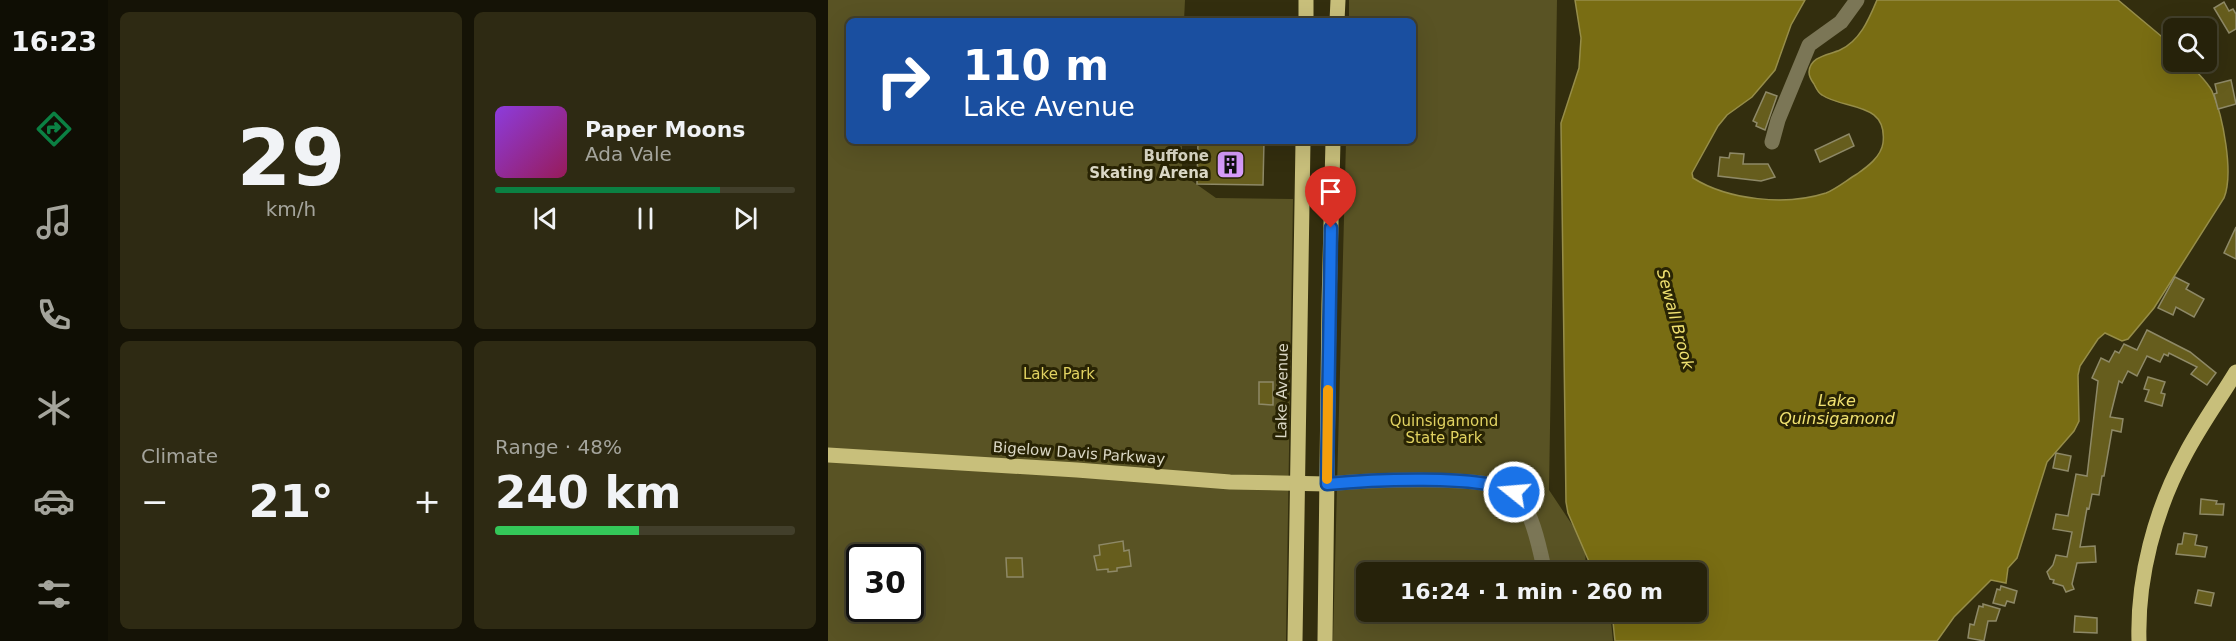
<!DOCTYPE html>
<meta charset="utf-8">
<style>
:root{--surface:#26220a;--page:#2e2a13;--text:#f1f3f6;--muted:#a4a49c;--line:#423f2b;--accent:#0b8043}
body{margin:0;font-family:"DejaVu Sans",sans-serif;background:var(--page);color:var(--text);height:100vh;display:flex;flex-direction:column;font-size:22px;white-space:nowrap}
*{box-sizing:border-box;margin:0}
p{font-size:20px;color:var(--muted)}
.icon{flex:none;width:33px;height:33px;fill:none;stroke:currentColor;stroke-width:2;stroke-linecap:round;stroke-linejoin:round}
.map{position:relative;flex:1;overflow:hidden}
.drawer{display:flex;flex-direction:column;gap:12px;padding:12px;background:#151306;width:720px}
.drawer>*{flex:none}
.banner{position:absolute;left:18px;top:18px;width:570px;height:126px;border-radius:9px;box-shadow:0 6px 24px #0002,0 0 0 2px var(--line);background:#1a4fa0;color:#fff;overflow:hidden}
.buttons{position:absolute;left:1335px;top:18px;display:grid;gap:12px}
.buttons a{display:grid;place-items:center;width:54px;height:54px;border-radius:9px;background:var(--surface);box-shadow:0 6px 24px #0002,0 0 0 2px var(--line);font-size:30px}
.speed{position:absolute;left:18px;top:544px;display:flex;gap:12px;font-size:30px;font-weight:700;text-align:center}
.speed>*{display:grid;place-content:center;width:78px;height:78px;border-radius:50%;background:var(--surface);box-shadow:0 6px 24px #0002,0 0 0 2px var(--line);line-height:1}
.speed .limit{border:3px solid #111;border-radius:9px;background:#fff;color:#111}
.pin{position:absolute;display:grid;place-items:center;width:51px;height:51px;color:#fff;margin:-62px -26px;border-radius:50% 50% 50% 0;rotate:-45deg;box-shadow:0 0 6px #0007}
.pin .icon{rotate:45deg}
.me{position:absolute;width:66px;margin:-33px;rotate:287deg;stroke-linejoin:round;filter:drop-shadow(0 0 4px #0008)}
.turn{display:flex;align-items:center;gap:21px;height:126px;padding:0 18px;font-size:27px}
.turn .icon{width:78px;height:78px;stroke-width:2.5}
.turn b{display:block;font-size:42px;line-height:51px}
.big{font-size:45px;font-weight:600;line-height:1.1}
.drawer .card{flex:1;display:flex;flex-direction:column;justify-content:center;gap:9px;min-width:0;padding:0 21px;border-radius:9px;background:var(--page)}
.drawer .dial{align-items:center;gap:0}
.dial b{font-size:78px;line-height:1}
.song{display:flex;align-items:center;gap:18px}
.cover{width:72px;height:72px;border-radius:9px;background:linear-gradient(135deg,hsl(270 70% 55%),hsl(330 70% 35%))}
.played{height:6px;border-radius:3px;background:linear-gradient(90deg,var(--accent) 75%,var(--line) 75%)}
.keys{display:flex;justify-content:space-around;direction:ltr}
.heat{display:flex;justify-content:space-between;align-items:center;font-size:33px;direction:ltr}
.charge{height:9px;border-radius:4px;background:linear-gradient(90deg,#34c759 48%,var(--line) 0)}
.drawer .tiles{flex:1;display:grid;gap:12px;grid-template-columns:repeat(2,1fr)}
.trip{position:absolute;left:528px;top:562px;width:351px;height:60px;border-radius:9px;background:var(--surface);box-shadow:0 6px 24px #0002,0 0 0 2px var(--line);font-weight:600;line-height:60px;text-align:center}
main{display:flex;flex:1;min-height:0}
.tabs{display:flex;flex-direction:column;width:108px;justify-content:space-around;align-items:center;background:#0f0e04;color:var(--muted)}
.tabs .icon{width:42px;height:42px}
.tabs .on{color:var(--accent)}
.tabs b{font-size:27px;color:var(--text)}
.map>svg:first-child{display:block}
.green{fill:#595324;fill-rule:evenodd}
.water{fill:#796d13;stroke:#968d49;stroke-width:1.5}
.building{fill:#665d1d;stroke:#8e8967;stroke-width:1.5}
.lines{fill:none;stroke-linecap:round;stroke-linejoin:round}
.minor{stroke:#7b7656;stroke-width:15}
.major{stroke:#c8bf7b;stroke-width:15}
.route-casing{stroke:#114b97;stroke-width:15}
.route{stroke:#1a73e8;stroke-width:10}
.slow{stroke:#f59e0b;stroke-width:10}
.labels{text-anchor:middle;stroke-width:6;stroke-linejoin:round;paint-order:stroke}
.poi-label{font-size:15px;font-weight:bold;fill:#dbd8c6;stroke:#292404;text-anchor:end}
.park-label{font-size:15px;fill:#e1d261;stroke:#292404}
.street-label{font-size:15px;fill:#dbd8c6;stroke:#292404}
.water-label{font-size:16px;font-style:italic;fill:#f0e170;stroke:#292404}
</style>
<main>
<nav class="tabs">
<b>16:23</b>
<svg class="icon on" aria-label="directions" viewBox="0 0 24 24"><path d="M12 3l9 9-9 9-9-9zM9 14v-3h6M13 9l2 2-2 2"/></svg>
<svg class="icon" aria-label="music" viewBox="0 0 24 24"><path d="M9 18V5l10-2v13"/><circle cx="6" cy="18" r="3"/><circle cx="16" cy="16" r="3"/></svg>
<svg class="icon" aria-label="phone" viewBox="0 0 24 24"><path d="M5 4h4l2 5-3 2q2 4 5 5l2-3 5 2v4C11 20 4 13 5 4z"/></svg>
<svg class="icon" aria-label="climate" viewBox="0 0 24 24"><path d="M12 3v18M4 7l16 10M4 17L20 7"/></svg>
<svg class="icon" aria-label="car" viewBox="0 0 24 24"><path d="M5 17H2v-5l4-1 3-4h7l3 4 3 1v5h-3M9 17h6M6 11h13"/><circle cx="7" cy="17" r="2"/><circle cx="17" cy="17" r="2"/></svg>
<svg class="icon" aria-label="filters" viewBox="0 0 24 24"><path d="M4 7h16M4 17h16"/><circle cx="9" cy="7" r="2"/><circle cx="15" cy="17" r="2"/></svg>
</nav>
<section class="drawer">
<div class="tiles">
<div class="card dial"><b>29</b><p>km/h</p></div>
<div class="card">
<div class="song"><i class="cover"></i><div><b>Paper Moons</b><p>Ada Vale</p></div></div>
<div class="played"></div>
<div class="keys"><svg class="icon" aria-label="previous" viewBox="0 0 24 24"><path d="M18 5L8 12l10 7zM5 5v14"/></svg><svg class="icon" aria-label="pause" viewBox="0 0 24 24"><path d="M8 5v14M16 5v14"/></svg><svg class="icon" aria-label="next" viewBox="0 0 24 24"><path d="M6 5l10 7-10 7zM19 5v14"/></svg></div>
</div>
<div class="card"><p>Climate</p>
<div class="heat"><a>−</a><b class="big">21°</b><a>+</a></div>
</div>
<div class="card"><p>Range · 48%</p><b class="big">240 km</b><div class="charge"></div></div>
</div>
</section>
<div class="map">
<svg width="1408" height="641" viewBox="0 0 1408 641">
<rect width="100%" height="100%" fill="#332e0e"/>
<g class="green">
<path d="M0,0h357l-1,21h-335v120h333v33l34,24 77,1 -7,442h-458zM32,558h50v51h-50z"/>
<polygon points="521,0 729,0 721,490 757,544 758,573 538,573 538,612 782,612 785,641 505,641 518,141 585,141 585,21 521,21"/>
</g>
<path class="water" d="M747,0h230l-14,25 -16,45 -23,27 -25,18 -9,11 -26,47 1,5c35,22 93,28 133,15 10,-4 21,-13 31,-19 10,-7 24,-17 26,-31 5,-42 -39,-33 -61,-48 -4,-2 -6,-7 -8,-11 -3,-4 -5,-7 -5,-12 1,-16 20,-17 31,-22 20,-9 29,-31 37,-50h241l55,46 1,16h14c7,9 19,19 24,29 11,25 22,82 12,107l-70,110 -26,31 -6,2 -17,-8 -7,6 -18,27 -2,9 1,46 -5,10 -27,31 -30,96 -9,10 -2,15 -15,-3 -37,37 -17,24h-322l-3,-29h84v-39h-102l-26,-60 -2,-11 -5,-379 18,-55 2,-30z"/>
<g class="building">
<polygon points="1396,2 1401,11 1405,9 1408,14 1408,29 1401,33 1386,8"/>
<polygon points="1403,80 1408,104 1390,109 1386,94 1389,93 1387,84"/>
<polygon points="938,92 949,96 937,130 928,126 929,123 925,121"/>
<polygon points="1021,134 1026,146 992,162 987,150"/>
<polygon points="370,141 436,141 435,185 369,184"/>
<polygon points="902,153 916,154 915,164 940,164 947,177 933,181 890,176 892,157 901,158"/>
<polygon points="1408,227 1408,259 1396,253"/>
<polygon points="1347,277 1361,284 1358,289 1376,299 1366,317 1348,307 1345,315 1330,308"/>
<polygon points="1319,330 1362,352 1388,373 1379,385 1363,374 1369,367 1341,353 1340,356 1336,354 1332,362 1319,356 1309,376 1300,371 1294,383 1291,381 1282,417 1295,419 1293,432 1284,430 1276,476 1274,476 1271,495 1264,494 1261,509 1259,508 1252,547 1267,546 1268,562 1249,563 1244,584 1246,589 1238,592 1235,586 1225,583 1226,580 1222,579 1219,572 1225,565 1228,555 1239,557 1244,532 1225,529 1228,514 1240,516 1248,474 1259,476 1270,381 1264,378 1273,358 1281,362 1287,351 1291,353 1296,344 1309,350"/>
<polygon points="1320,377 1337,382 1333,393 1337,394 1334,406 1317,401 1321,390 1316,389"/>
<polygon points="431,382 445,382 445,405 431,404"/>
<polygon points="1228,453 1243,456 1240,471 1225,468"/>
<polygon points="1373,499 1389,501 1388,504 1396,504 1395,515 1372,514"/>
<polygon points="1356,533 1369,535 1367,545 1379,547 1377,557 1348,554 1350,544 1354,544"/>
<polygon points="295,541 296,551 301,550 303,566 289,568 289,571 280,572 280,569 269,570 266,556 272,555 271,545"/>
<polygon points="178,558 194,558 195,577 179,577"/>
<polygon points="1173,586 1189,591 1186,603 1179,601 1177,606 1165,603 1169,589 1172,590"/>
<polygon points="1370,590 1386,593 1383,606 1367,603"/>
<polygon points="1155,604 1172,609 1168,621 1160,621 1156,641 1140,638 1142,624 1146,625 1151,606 1155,607"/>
<polygon points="1247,616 1269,618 1269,633 1246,632"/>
</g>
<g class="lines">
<g class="minor">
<polyline points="944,142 950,120 981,45 1013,22 1029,0"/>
<path d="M499,484c31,-3 167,-10 187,8 18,16 26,58 31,81"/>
</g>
<g class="major">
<polyline points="478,21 478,0"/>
<polyline points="509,21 510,0"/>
<polyline points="0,455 249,470 402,482 499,484"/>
<polyline points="467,641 475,141"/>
<polyline points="497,641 501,305 505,141"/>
<path d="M1311,641c-2,-63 16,-131 46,-186 15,-29 34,-55 51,-83"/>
</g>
</g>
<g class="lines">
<defs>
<path id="route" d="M503,228l-4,256c41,-4 155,-10 187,8"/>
</defs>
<use href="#route" class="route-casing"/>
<use href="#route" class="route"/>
<polyline class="slow" points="499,479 500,390"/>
</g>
<defs>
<symbol id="building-square" viewBox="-11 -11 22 22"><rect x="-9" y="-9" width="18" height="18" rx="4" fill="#d69bfa" stroke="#292404"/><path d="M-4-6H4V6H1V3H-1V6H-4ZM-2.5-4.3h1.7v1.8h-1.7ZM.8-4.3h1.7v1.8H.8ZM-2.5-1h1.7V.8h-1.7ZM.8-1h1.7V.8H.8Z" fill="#111"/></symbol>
</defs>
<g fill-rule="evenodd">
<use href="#building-square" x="386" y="148" width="33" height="33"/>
</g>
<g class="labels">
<g class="poi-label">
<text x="381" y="161">Buffone<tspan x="381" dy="17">Skating Arena</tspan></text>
</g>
<g class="park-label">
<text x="231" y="379">Lake Park</text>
<text x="616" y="426">Quinsigamond<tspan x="616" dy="17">State Park</tspan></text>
</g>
<g class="street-label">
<text transform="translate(454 391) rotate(-89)" y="5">Lake Avenue</text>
<text transform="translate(251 453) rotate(4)" y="5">Bigelow Davis Parkway</text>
</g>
<g class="water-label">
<text transform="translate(848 319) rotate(75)" y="6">Sewall Brook</text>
<text x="1009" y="406">Lake<tspan x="1009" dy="18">Quinsigamond</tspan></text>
</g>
</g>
</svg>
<div class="buttons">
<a><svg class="icon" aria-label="search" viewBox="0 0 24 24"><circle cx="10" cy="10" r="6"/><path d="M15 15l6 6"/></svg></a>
</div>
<div class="speed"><div class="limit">30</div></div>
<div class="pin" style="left:503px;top:228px;background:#d93025"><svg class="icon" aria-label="arrive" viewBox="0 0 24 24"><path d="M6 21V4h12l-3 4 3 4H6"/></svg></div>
<svg class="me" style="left:686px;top:492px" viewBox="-20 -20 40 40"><circle r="17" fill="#1a73e8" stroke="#fff" stroke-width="3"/><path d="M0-11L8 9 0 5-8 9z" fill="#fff"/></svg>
<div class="trip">16:24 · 1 min · 260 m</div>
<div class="banner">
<div class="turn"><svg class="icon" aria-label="right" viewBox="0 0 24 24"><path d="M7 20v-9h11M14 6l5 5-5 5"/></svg><div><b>110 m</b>Lake Avenue</div></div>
</div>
</div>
</main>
